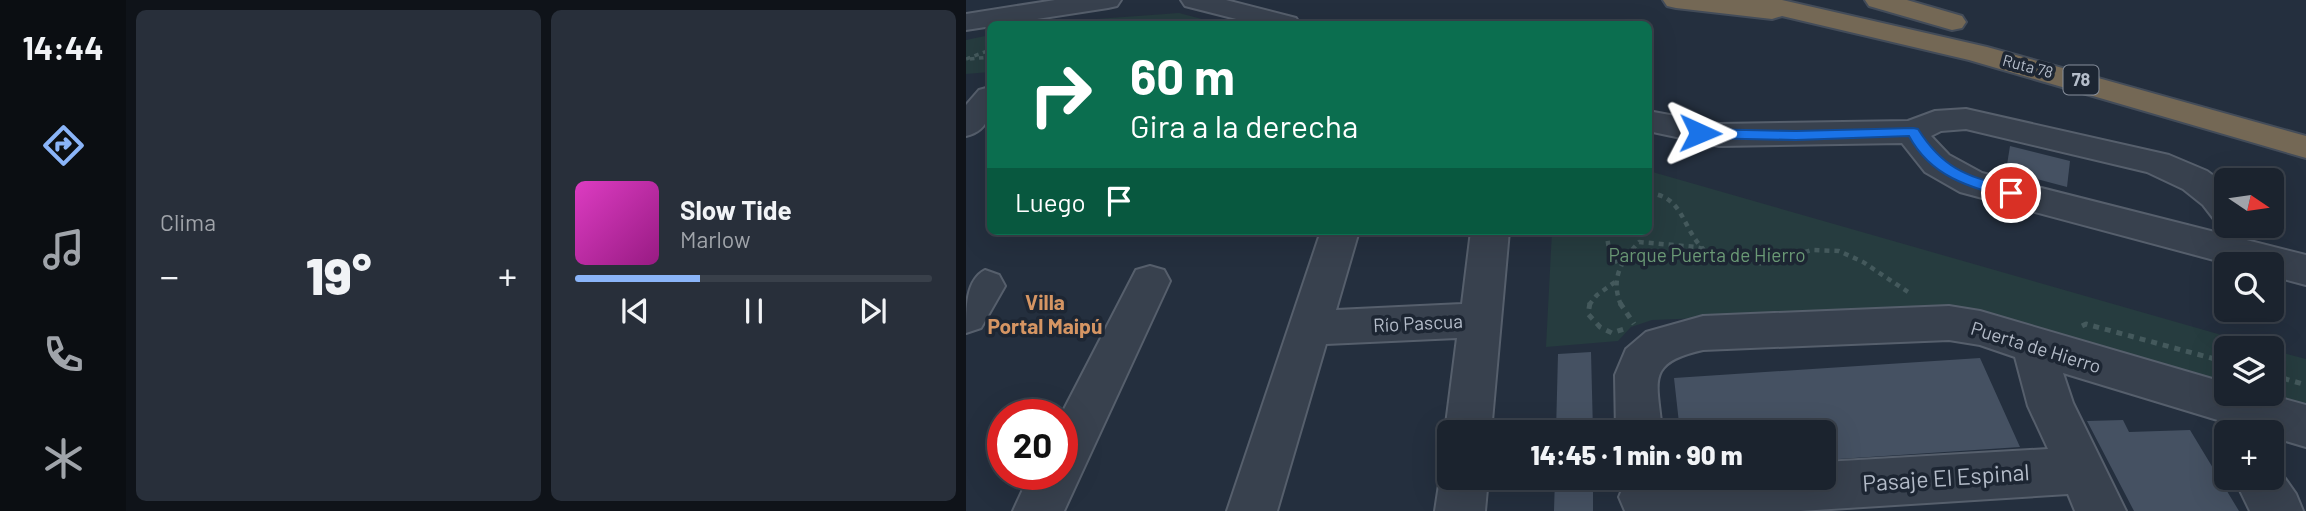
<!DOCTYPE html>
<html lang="es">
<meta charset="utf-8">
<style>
:root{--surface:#1b232e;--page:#282f3a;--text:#f1f3f6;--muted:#a0a4aa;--line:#39404a;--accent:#8ab4f8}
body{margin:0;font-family:Barlow,sans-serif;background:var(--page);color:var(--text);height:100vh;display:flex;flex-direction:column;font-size:26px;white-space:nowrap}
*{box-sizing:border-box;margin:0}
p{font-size:23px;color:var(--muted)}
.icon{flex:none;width:38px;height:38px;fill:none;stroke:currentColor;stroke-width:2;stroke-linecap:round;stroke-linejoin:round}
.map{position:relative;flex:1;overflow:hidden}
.details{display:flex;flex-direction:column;gap:10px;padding:10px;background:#0f1319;width:840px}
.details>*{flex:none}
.hud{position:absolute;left:21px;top:21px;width:665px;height:214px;border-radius:10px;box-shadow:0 7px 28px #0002,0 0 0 2px var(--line);background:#0b6e4f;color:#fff;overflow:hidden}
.needle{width:46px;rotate:103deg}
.buttons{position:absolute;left:1248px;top:168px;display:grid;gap:14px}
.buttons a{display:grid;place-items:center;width:70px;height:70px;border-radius:10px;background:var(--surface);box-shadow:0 7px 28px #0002,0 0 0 2px var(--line);font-size:35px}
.speed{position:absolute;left:21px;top:399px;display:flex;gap:14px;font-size:35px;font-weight:700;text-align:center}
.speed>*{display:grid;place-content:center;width:91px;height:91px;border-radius:50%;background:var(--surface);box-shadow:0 7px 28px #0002,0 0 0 2px var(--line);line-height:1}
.speed .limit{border:10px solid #d22;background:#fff;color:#111}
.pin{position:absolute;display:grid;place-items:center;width:60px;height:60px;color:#fff;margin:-30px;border:4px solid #fff;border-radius:50%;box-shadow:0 2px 7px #0007}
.me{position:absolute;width:77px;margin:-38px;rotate:91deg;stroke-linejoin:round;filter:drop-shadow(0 0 5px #0008)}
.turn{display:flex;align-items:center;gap:24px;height:147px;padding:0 28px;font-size:32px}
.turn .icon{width:91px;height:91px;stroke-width:2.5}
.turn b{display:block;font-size:49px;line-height:60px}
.then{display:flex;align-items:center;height:66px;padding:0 28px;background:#0003;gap:14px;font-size:26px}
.big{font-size:52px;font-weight:800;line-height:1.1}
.details .widget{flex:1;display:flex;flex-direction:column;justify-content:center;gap:10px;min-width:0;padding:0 24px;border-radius:10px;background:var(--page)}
.song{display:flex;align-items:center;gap:21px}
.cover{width:84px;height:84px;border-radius:10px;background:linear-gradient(135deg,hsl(310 70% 55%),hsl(310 70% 35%))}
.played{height:7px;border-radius:4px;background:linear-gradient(90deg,var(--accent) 35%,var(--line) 35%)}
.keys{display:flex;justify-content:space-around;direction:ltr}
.heat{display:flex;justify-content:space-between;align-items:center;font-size:38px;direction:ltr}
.details .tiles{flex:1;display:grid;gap:10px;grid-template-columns:repeat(2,1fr)}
.trip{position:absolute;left:471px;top:420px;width:399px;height:70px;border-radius:10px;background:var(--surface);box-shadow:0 7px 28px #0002,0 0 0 2px var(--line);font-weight:800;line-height:70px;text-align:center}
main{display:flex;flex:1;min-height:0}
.menu{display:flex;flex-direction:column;width:126px;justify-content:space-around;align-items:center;background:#0b0e12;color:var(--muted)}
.menu .icon{width:49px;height:49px}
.menu .selected{color:var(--accent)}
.menu b{font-size:32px;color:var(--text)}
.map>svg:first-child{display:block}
.green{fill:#263c3f}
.building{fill:#455162}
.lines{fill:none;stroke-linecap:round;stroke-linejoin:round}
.minor-casing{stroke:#565f6c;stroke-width:4}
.highway-casing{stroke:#434c59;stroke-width:4}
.path-far2{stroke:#44595c;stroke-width:3.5;stroke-dasharray:4.5 4.5;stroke-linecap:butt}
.path-far1{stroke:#44595c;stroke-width:4.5;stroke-dasharray:5 5;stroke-linecap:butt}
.path{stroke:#44595c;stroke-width:5;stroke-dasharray:6 6;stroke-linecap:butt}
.minor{fill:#38414e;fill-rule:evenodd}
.highway{fill:#746855;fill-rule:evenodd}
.route{fill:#1a73e8;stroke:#114b97;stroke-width:2}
.labels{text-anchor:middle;stroke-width:7;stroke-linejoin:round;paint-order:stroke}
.far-street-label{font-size:16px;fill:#b4bcc9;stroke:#1d2633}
.shield{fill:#1d2633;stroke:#878f9c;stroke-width:2}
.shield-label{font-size:18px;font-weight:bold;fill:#b4bcc9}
.park-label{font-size:19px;fill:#6b9a76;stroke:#1d2633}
.street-label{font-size:19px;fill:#b4bcc9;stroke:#1d2633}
.neighbourhood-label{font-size:21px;font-weight:bold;fill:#d59563;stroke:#1d2633}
.near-street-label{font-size:23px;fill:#b4bcc9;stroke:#1d2633}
</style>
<main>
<nav class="menu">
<b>14:44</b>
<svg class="icon selected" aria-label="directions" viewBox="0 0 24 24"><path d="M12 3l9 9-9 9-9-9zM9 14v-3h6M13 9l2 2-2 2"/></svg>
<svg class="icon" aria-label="music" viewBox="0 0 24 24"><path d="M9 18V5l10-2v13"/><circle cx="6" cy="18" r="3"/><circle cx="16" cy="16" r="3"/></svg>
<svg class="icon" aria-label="phone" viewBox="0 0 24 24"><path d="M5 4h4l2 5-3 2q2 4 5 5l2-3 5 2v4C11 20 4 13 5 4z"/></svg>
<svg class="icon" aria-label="climate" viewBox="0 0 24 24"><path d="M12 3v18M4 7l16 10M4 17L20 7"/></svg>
</nav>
<section class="details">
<div class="tiles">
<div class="widget"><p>Clima</p>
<div class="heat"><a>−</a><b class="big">19°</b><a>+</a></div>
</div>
<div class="widget">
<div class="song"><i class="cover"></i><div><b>Slow Tide</b><p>Marlow</p></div></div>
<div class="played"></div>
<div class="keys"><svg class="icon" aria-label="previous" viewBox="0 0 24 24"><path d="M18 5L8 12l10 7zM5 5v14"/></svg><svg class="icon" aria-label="pause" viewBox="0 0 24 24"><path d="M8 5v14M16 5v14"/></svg><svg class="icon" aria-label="next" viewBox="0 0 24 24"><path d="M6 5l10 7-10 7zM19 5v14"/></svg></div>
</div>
</div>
</section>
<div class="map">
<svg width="1340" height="511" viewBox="0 0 1340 511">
<rect width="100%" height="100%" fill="#242f3e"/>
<g class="green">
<polygon points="213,13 255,24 78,24 89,22"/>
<polygon points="24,35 24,72 0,74 0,40"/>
<polygon points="683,171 1301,348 1260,348 1260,388 987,308 686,320 665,327 652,341 580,347 586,231 682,231"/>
<polygon points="1306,350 1340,359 1340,413 1278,394 1306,394"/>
</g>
<g class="building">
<polygon points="1044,146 1104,161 1101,187 1040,171"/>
<polygon points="625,352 627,432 590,432 592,354"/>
<polygon points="1014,358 1054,447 858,460 858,432 714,432 708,378"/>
<polygon points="1157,420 1163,432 1224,430 1273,511 1168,511 1121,421"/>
<polygon points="589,478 627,478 627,511 588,511"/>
</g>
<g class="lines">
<defs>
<g id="minor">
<polygon points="89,0 155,0 151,6 142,8 0,30 0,14"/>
<polygon points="215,0 260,0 330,18 334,24 290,24 219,6"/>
<path d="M24,87c2,22 1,43 -24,49v-31l13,-15z"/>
<polygon points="1000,109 1203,155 1241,171 1260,185 1260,222 1247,218 1237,205 1217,189 1181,172 1000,129 975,131 965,136 983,155 1016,173 1340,255 1340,285 1306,276 1306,264 1263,264 994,192 959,172 936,143 753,146 682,131 682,111 753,124 942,121 969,111"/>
<polygon points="355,231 393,231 370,310 496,304 505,231 543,231 525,432 483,432 483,441 479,432 491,338 360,344 311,511 261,511"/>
<polygon points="184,266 198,270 204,281 98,511 47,511 64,474 96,474 95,415 170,270"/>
<path d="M19,270l14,5 6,11 -24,42 -15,5c0,-27 0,-53 19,-63z"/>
<path d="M983,306l31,5 246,72v11h40l40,11v42l-34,-10v-5h-15l-194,-59 10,30 53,108h-51l-7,-17 -268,17h-175l-6,-14 7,-17 6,-2h192v-16l224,-13 -20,-43 -13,-49 -35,-12 -31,-5 -246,10c-59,13 -45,32 -41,82h-46l-1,-57 11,-26 20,-17 57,-16z"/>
<polygon points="1306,460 1330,494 1337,511 1284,511 1268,478 1306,478"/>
<polygon points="483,461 483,478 522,478 519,511 469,511 474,478"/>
</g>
<g id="highway">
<polygon points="697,0 816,0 1021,47 1340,136 1340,158 1003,60 816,16 806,19 710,8 701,6"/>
<polygon points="899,0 941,0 996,16 1000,22 996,28 986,30 903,6"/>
</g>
</defs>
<use href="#minor" class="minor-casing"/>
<use href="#highway" class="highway-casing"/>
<g class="path-far2">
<polyline points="0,59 24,50"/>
<polyline points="4,59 24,57"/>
</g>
<g class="path-far1">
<path d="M682,193c36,3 33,34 56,57"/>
<polyline points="640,231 644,255 653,264"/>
<polyline points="623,305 631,295 649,282"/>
<path d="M655,305c-11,-26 0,-44 18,-63l57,5 67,17 49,-14 27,1 24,11 45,30"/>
</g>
<g class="path">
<polyline points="624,303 622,314 634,327 646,333 661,328"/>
<polyline points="654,303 668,324"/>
<polyline points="1116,326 1120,324 1260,362"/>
<polyline points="1306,375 1340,385"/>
</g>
<use href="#minor" class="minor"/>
<use href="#highway" class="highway"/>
</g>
<path class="route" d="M947,128l5,1c27,43 52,47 98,61v7l-5,1c-42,-11 -80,-21 -102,-62l-113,4 -96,-2 -7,-5 7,-4 96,2z"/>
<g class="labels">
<g class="far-street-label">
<text transform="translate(1062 66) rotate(15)" y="6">Ruta 78</text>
</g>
<rect class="shield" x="1097.5" y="65.5" width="35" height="29" rx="5"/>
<g class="shield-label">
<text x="1115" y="86">78</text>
</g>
<g class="park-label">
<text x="741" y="262">Parque Puerta de Hierro</text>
</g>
<g class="street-label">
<text transform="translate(452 323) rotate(-3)" y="7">Río Pascua</text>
<text transform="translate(1070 347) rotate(17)" y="7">Puerta de Hierro</text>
</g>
<g class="neighbourhood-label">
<text x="79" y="310">Villa<tspan x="79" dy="24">Portal Maipú</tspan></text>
</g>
<g class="near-street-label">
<text transform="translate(980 478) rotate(-4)" y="8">Pasaje El Espinal</text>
</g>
</g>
</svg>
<div class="buttons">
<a><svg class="needle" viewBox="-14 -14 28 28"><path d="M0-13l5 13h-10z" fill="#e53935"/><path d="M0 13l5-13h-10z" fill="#a0a4aa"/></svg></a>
<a><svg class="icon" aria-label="search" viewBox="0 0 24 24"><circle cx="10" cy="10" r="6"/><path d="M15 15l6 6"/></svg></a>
<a><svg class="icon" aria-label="layers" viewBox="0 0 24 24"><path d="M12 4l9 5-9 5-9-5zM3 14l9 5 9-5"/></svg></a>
<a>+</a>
</div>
<div class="speed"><div class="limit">20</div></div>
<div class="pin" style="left:1045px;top:193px;background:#d93025"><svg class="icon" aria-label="arrive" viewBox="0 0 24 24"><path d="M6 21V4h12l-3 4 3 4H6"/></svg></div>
<svg class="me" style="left:734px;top:133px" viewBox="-20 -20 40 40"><path d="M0-17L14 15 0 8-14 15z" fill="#1a73e8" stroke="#fff" stroke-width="4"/></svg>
<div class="trip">14:45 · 1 min · 90 m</div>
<div class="hud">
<div class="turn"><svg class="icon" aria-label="right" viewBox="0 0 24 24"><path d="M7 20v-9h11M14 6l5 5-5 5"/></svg><div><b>60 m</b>Gira a la derecha</div></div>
<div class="then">Luego<svg class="icon" aria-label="arrive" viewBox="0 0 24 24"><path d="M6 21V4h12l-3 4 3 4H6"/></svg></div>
</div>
</div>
</main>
